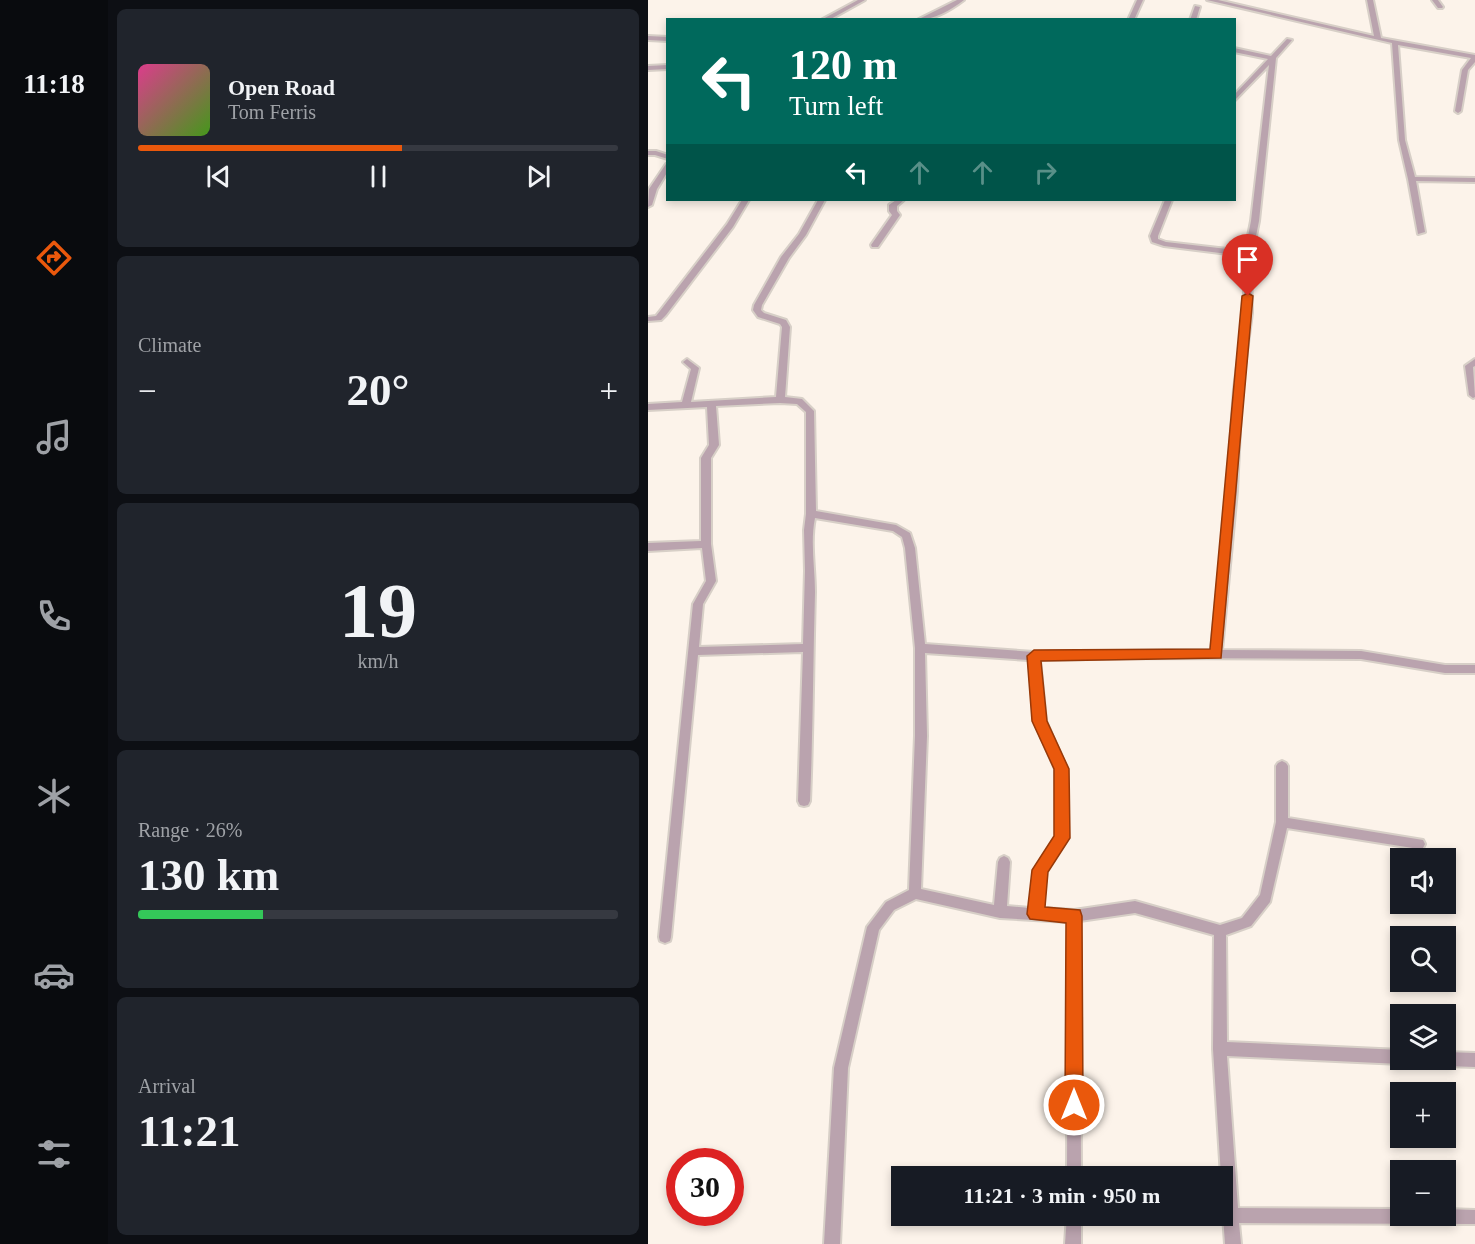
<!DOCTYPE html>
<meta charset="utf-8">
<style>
:root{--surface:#171b24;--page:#20242c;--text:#f1f3f6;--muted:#9ea1a6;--line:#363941;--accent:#ea580c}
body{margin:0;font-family:"Times New Roman",serif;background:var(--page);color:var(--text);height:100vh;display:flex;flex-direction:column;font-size:22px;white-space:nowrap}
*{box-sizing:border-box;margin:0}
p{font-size:20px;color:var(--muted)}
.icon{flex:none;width:33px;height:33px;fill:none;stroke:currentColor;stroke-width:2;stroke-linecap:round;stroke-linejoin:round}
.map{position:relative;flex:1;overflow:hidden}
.sheet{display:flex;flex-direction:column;gap:9px;padding:9px;background:#0d0f14;width:540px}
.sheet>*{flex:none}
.top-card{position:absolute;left:18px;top:18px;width:570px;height:183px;border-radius:0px;box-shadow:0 3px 9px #0003;background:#00695c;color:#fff;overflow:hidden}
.controls{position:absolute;left:742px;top:848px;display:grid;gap:12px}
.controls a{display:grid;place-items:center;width:66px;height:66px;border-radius:0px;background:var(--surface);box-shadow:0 3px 9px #0003;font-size:30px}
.speed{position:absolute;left:18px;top:1148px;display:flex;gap:12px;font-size:30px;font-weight:700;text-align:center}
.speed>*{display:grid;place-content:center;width:78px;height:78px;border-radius:50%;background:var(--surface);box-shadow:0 3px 9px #0003;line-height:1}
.speed .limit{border:9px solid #d22;background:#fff;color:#111}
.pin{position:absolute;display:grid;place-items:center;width:51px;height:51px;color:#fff;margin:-62px -26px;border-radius:50% 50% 50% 0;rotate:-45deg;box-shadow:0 0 6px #0007}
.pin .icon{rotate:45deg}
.me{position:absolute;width:66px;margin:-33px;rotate:0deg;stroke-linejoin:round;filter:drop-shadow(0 0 4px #0008)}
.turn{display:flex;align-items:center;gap:21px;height:126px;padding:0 24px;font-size:27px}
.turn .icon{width:78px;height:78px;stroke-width:2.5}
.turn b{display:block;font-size:42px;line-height:51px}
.lanes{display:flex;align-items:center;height:57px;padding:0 24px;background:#0003;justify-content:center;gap:30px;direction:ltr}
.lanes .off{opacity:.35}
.big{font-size:45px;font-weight:800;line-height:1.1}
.sheet .widget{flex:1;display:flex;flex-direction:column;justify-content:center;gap:9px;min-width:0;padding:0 21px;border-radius:9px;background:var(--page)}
.sheet .dial{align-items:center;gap:0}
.dial b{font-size:78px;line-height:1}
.song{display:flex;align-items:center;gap:18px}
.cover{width:72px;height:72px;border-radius:9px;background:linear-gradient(135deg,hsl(330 70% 55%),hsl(100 70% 35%))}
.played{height:6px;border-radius:3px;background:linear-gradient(90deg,var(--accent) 55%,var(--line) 55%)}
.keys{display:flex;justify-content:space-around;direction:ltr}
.heat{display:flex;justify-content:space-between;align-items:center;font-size:33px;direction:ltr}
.charge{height:9px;border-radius:4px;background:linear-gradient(90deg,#34c759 26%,var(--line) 0)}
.trip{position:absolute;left:243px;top:1166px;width:342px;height:60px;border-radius:0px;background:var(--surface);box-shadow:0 3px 9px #0003;font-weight:800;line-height:60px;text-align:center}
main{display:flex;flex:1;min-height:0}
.dock{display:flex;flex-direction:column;width:108px;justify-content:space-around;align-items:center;background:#090b0e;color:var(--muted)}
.dock .icon{width:42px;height:42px}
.dock .on{color:var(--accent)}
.dock b{font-size:27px;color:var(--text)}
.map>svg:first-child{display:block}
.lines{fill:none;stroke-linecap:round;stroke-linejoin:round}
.minor-casing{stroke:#d7cfc7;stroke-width:4}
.minor{fill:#baa3ae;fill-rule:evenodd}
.route{fill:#ea580c;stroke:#983908;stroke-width:1.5}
</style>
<main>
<nav class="dock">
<b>11:18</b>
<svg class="icon on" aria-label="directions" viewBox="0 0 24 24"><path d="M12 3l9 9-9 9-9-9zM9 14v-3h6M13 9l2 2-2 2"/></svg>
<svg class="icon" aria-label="music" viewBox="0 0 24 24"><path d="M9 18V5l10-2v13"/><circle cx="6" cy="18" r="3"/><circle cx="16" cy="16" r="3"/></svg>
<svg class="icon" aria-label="phone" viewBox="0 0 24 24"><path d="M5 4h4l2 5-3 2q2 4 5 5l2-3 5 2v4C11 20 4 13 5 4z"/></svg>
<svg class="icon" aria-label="climate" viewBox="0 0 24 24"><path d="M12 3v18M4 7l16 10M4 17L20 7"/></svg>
<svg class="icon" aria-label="car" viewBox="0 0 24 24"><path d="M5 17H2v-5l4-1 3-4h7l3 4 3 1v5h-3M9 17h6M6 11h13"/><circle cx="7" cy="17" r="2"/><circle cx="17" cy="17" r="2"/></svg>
<svg class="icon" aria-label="filters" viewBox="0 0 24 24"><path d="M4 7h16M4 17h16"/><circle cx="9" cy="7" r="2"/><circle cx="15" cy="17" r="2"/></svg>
</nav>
<section class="sheet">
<div class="widget">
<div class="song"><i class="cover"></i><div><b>Open Road</b><p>Tom Ferris</p></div></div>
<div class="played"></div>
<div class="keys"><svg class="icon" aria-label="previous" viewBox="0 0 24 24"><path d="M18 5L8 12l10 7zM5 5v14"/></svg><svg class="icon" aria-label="pause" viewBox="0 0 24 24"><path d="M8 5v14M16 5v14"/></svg><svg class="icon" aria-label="next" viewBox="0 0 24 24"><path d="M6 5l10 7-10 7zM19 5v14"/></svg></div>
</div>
<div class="widget"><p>Climate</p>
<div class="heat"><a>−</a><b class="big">20°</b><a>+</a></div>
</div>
<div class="widget dial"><b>19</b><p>km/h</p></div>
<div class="widget"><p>Range · 26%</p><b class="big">130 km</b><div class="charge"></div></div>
<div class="widget"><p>Arrival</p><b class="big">11:21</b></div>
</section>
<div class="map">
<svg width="827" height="1244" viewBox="0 0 827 1244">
<rect width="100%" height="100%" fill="#fcf3ea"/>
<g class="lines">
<defs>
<g id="minor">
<polygon points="210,0 217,0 181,20 173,20"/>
<path d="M309,0h7c-13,10 -30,20 -47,20z"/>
<polygon points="489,0 495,0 486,20 480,20"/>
<polygon points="559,0 570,0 726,36 719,0 725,0 733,38 827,55 827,62 820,70 813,111 810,113 807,111 814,70 823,58 750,45 757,140 767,177 827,178 827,182 768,181 777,232 770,234 760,179 751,140 744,43"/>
<polygon points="784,0 790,0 795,7 794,8 790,8"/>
<polygon points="547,6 552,7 548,20 542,20"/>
<polygon points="0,36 20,37 20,41 0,40"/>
<path d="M639,39l5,1 -16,18 -17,163 -8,40 1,52 -10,76 -5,102 -15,159 139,1 84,14h30v8h-30l-84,-14 -221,-1 -100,2 6,61 21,48 1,69 -22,33 -3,37 31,2 61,-9 85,24 22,-7 18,-23 16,-73v-56l2,-3 4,-2 4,2 2,3v52l135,22 2,4 -2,4 -4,1 -132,-21 -17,74 -19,24 -25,9 1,107 174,8v9h6l-1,3 -5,2 -174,-8 11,152 163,1v6h45v-6l29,1v14l-236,-1 2,21h-16l-2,-29 -1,-39h-1l-8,-127 1,-114 -79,-22 -55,8 1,255h-14l1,-254 -68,-4 -84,-19 -22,11 -15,20 -9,40 -22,98 -8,176h-16l10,-176 33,-141 19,-25 23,-12 6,-154v-88l-10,-100 -3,-11 -9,-6 -78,-13c-5,24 0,50 0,74 -2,70 -2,139 -5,209l-2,4 -4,1 -4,-1 -2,-4 5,-149 -105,3 -27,282 -1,4 -5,2 -5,-2 -1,-4 34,-333 13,-23 -4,-33 -54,3v-8l53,-2v-83l8,-13 -2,-38 -59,3v-6l34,-2 9,-33 -8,-7 4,-3 12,9 -8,34 85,-5 6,-70 -2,-3 -22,-7 -5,-7 1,-5 27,-48 18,-23 19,-34h7l-19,35 -17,23 -27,47 -1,5 3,3 22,7 4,7 -5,70 17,2 12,12 2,100 80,14 14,8 5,15 10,96 109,8 177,-2 16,-159 7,-102 10,-76v-57l-80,-10 -12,-4 -2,-6 15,-36h7l-14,36v3l8,3 79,9 6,-30 18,-156 -35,36v-6l34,-36 -34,-7v-4l37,8zM132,403l17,1 9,8v102l-2,16 1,41 -2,73 -104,3 4,-43 13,-23 -5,-37v-86l8,-13 -3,-39zM277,653l104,7 5,61 21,48 1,68 -22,33 -4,38 -23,-2 3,-44 -2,-4 -4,-2 -4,2 -2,4 -4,43 -73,-16 6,-153z"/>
<polygon points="20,65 20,69 0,70 0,66"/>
<polygon points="0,151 8,151 20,155 20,159 7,155 0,155"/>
<polygon points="20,163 20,171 9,189 4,205 0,207 1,189 18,164"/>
<polygon points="94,200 101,200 85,227 18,315 13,320 0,321 0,317 8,316 12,311 79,224"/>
<polygon points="248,200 256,200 249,206 249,211 252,215 230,247 224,247 223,245 244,215 241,211 241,205"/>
<polygon points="827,359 827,366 825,367 827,397 825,398 821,395 817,366"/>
<polygon points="798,1052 827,1053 827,1067 798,1066 793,1064 791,1059 798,1059"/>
<polygon points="419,1215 433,1215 433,1244 417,1244"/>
</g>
</defs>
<use href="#minor" class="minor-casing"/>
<use href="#minor" class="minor"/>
</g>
<polygon class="route" points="600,293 605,296 573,658 393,661 399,721 421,769 422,838 400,872 397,907 432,910 434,916 435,1105 433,1112 426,1114 420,1112 417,1105 418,923 382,919 379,914 384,870 406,836 406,769 384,721 379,656 386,650 562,649 594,296"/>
</svg>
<div class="controls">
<a><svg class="icon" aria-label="sound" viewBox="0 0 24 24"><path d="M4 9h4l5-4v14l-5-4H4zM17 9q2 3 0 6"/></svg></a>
<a><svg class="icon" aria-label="search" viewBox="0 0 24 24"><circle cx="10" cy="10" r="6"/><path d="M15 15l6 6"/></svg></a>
<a><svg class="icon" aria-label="layers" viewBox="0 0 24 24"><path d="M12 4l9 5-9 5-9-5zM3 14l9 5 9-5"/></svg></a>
<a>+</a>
<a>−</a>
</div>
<div class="speed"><div class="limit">30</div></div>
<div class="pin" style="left:600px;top:296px;background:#d93025"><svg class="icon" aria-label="arrive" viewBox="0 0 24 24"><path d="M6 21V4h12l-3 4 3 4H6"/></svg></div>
<svg class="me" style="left:426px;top:1105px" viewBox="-20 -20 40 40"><circle r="17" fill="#ea580c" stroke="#fff" stroke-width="3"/><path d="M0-11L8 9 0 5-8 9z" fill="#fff"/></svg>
<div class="trip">11:21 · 3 min · 950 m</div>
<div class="top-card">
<div class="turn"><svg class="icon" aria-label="left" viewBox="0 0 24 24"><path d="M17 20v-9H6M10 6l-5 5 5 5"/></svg><div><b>120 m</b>Turn left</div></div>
<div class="lanes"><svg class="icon" aria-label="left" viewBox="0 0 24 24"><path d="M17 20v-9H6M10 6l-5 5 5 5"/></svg><svg class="icon off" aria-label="ahead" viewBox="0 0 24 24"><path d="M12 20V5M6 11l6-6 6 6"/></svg><svg class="icon off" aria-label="ahead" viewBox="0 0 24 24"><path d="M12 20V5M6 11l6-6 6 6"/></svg><svg class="icon off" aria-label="right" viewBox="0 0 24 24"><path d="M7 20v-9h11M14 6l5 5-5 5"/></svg></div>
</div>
</div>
</main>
